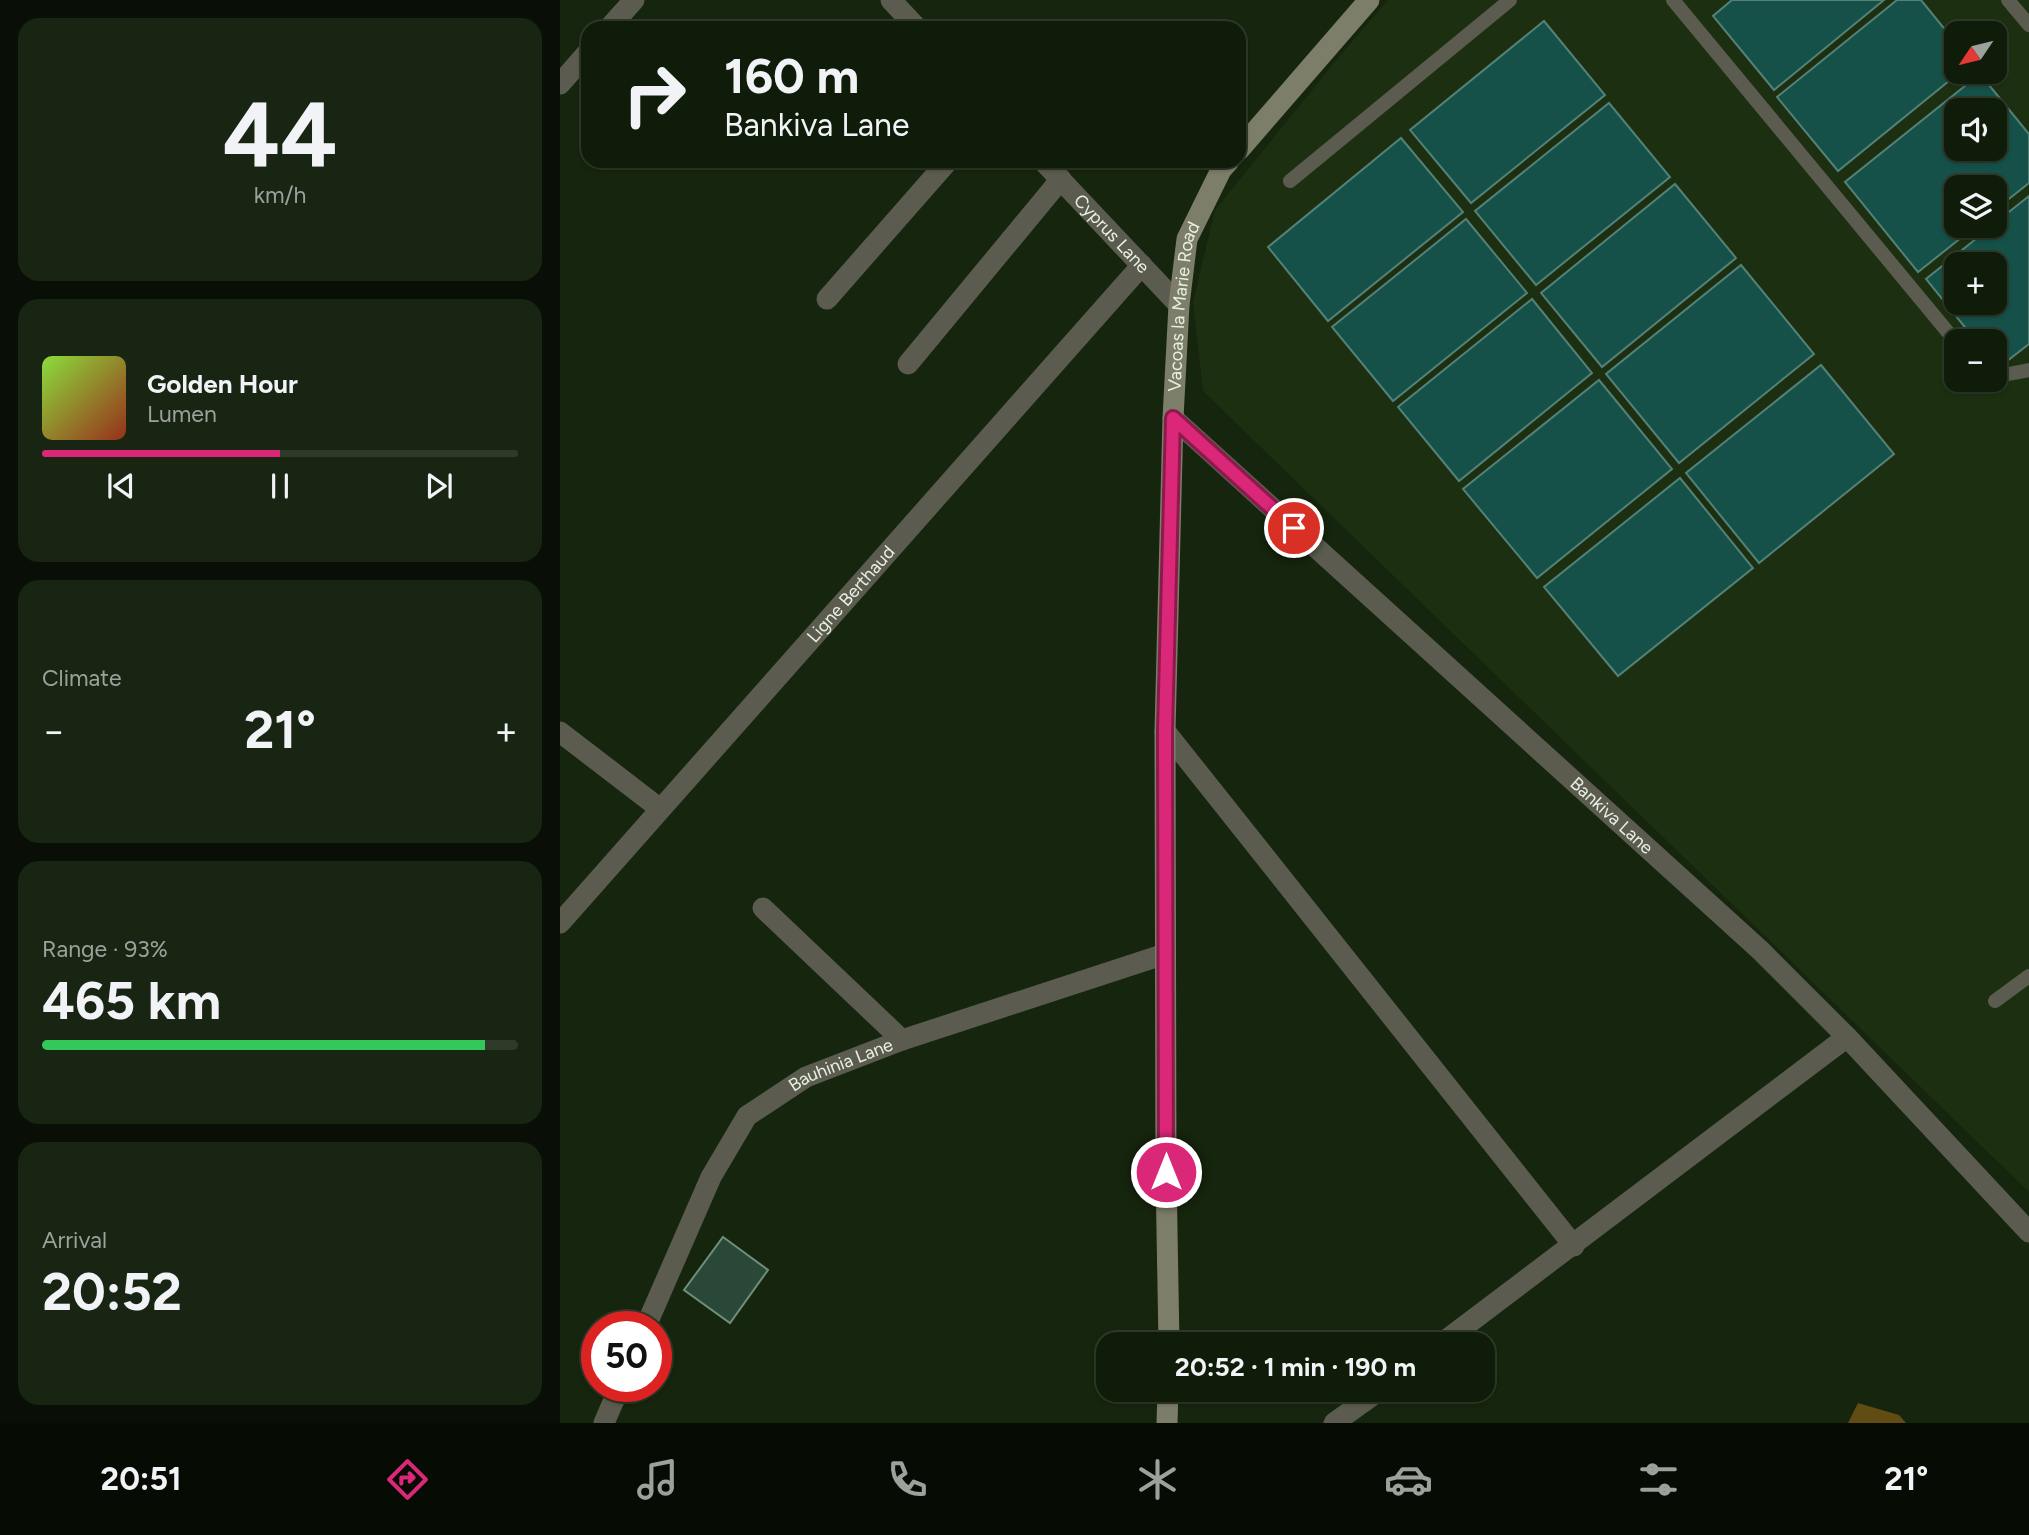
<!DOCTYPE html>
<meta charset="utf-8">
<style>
:root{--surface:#101c0a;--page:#192513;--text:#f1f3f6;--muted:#9ca19c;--line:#303a2b;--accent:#db2777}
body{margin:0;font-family:Figtree,sans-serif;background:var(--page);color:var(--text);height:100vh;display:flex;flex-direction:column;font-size:26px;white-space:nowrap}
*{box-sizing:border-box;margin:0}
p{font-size:23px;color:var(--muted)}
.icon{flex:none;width:38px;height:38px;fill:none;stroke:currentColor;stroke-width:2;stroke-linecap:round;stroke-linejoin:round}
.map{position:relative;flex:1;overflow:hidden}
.drawer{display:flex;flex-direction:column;gap:18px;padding:18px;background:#090f06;width:560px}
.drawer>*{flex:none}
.top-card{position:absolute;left:21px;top:21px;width:665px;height:147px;border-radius:21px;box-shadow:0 2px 5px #0004,0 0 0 2px var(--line);background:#101c0a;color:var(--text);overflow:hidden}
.needle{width:46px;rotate:235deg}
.buttons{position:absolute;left:1384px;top:21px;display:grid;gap:14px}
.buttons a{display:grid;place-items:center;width:63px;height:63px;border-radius:14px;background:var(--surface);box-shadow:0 2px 5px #0004,0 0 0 2px var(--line);font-size:35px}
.speed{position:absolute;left:21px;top:1311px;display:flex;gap:14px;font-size:35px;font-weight:700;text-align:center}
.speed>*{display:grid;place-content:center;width:91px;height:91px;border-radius:50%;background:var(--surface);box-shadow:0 2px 5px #0004,0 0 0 2px var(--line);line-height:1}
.speed .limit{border:10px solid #d22;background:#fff;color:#111}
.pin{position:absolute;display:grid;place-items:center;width:60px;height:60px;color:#fff;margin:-30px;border:4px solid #fff;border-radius:50%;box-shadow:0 2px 7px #0007}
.me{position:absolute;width:77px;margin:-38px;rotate:0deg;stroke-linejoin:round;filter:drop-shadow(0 0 5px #0008)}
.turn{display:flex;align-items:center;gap:24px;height:147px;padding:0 28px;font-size:32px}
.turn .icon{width:91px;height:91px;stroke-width:2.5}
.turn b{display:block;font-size:49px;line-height:60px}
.big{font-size:52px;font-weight:700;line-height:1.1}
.drawer .tile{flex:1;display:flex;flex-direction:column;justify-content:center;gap:10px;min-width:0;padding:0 24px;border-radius:21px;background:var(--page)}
.drawer .dial{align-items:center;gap:0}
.dial b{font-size:91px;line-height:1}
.song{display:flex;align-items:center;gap:21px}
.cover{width:84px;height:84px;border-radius:10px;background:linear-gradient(135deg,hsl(90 70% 55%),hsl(10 70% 35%))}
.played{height:7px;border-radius:4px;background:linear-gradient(90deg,var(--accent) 50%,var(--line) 50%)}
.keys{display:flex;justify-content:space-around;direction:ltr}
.heat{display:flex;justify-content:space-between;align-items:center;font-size:38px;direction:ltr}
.charge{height:10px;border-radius:5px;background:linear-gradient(90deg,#34c759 93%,var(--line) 0)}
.trip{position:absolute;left:536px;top:1332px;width:399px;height:70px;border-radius:21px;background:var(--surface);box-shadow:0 2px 5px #0004,0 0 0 2px var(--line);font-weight:700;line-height:70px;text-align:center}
.menu{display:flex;height:112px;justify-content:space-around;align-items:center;background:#060b04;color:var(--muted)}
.menu .icon{width:49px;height:49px}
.menu .selected{color:var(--accent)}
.menu b{font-size:32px;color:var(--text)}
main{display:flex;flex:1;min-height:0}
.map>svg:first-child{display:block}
.built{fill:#1d2f11;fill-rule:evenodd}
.forest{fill:#614c14}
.water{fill:#155149;stroke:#548177;stroke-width:2;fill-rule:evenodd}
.building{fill:#2a4837;stroke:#6e8e7b;stroke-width:2}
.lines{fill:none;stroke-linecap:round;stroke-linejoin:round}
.lane{stroke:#5b5c4f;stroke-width:14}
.street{stroke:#5b5c4f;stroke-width:21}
.secondary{stroke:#7c7e69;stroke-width:21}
.route-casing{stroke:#8e194d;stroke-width:18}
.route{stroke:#db2777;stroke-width:12}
.labels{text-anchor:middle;stroke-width:7;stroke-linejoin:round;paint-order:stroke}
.street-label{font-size:18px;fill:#e7f1e2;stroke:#060c04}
</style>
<main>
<section class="drawer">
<div class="tile dial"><b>44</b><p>km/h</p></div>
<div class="tile">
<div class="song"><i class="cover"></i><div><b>Golden Hour</b><p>Lumen</p></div></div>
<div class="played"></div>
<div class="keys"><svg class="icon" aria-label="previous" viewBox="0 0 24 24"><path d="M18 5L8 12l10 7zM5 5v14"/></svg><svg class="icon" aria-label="pause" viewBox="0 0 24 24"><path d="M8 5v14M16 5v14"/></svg><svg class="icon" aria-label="next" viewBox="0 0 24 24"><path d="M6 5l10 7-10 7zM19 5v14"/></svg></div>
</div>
<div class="tile"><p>Climate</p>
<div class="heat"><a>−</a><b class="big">21°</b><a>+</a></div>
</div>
<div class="tile"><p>Range · 93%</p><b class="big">465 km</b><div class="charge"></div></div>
<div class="tile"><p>Arrival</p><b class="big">20:52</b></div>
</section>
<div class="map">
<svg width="1469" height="1423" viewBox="0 0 1469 1423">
<rect width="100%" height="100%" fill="#16250d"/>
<path class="built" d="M828,0h641v1192l-826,-801 -10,-89 22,-92 128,-158zM1396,33h39v39h-39zM1396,110h39v39h-39zM1396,187h39v39h-39zM1396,264h39v39h-39zM1396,341h39v39h-39z"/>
<polygon class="forest" points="1298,1403 1339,1415 1346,1423 1288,1423"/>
<g class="water">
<polygon points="1172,0 1324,0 1214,90 1153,16"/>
<polygon points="1337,0 1361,0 1396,43 1396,72 1400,72 1278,171 1217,97"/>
<polygon points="984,21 1045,95 911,203 850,130"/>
<path d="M1420,74l49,60v49l-34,27v-23h-39v39h20l-58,46 -73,-90zM1396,110h39v39h-39z"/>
<polygon points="1049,103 1110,177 976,285 915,211"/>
<polygon points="841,138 903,212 768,321 708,247"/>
<polygon points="1115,184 1176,258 1042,367 981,293"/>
<path d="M1469,196v148l-31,24 -3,-4v-23h-19l-50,-62 66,-53h3v-3zM1396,264h39v39h-39z"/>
<polygon points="906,219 967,293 833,401 772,327"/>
<polygon points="1181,265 1254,354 1119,463 1046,374"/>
<polygon points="972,299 1032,373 899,481 838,407"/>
<polygon points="1261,365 1334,454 1199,563 1126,473"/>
<polygon points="1039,380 1112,469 977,578 903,489"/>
<polygon points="1120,478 1193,568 1058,676 984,587"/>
</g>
<polygon class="building" points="163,1237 208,1270 170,1323 124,1290"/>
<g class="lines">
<g class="lane">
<polyline points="1113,0 1396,342"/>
<polyline points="1448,0 1469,25"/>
<polyline points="730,181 950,0"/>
<polyline points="1435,370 1443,375 1469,370"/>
<polyline points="1435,1001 1469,976"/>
</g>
<g class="street">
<polyline points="331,0 357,28"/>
<polyline points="49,28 74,0"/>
<polyline points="0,84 28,52"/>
<path id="s1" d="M483,161l136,144"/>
<polyline points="267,299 388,161"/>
<polyline points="348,364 501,179"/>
<path id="s2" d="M613,418l587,532 87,87 182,195"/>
<polyline points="605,731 1014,1246"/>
<polyline points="0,732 99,808"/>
<polyline points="203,908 342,1040"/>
<path id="s3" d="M0,923l582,-658"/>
<path id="s4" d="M86,1326l65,-149 36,-61 59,-39 96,-37 263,-86"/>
<polyline points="881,1344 1287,1037"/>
<polyline points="44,1423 60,1386"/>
<polyline points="774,1423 820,1390"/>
</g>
<g class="secondary">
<polyline points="679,150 809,0"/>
<path id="s5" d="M609,1344l-3,-172 -1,-441 8,-313 6,-113 8,-66 34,-69 8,-9"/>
<polyline points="607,1423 608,1390"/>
</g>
</g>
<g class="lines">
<defs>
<polyline id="route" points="606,1172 605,731 613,418 734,528"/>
</defs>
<use href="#route" class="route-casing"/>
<use href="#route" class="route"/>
</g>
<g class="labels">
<g class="street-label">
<text dy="6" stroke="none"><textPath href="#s1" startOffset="100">Cyprus Lane</textPath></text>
<text dy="6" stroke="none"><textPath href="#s5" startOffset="1038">Vacoas la Marie Road</textPath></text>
<text dy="6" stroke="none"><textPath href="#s3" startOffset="439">Ligne Berthaud</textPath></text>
<text dy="6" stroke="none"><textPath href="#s2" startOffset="592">Bankiva Lane</textPath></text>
<text dy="6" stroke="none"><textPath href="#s4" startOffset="341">Bauhinia Lane</textPath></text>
</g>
</g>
</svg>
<div class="buttons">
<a><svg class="needle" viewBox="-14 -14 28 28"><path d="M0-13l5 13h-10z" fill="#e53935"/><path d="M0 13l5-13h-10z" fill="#9ca19c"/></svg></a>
<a><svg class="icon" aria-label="sound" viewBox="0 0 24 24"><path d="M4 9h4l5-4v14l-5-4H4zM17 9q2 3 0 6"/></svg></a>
<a><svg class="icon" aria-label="layers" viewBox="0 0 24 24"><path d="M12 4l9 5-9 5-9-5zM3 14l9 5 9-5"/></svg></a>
<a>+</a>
<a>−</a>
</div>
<div class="speed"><div class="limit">50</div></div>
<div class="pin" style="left:734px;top:528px;background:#d93025"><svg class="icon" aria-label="arrive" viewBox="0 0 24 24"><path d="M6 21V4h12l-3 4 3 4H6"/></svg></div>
<svg class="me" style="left:606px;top:1172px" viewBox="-20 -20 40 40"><circle r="17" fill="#db2777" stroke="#fff" stroke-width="3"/><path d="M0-11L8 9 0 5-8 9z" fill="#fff"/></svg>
<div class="trip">20:52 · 1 min · 190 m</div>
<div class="top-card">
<div class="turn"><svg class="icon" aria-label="right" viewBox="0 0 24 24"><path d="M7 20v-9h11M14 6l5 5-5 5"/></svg><div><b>160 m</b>Bankiva Lane</div></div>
</div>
</div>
</main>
<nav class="menu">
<b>20:51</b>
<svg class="icon selected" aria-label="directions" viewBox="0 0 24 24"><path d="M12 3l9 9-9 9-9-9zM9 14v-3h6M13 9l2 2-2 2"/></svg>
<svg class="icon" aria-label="music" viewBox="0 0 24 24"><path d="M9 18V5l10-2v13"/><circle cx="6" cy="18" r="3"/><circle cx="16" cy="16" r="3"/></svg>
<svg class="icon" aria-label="phone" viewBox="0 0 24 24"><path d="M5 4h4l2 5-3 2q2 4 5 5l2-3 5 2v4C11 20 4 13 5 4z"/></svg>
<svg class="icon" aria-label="climate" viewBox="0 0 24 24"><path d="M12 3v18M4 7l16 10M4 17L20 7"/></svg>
<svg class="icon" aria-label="car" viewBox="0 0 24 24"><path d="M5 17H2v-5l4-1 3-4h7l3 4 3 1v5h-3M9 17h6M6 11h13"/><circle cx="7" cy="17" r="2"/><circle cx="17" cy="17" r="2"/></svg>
<svg class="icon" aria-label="filters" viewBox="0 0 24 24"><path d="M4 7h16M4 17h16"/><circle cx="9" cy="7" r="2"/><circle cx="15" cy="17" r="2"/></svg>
<b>21°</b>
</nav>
